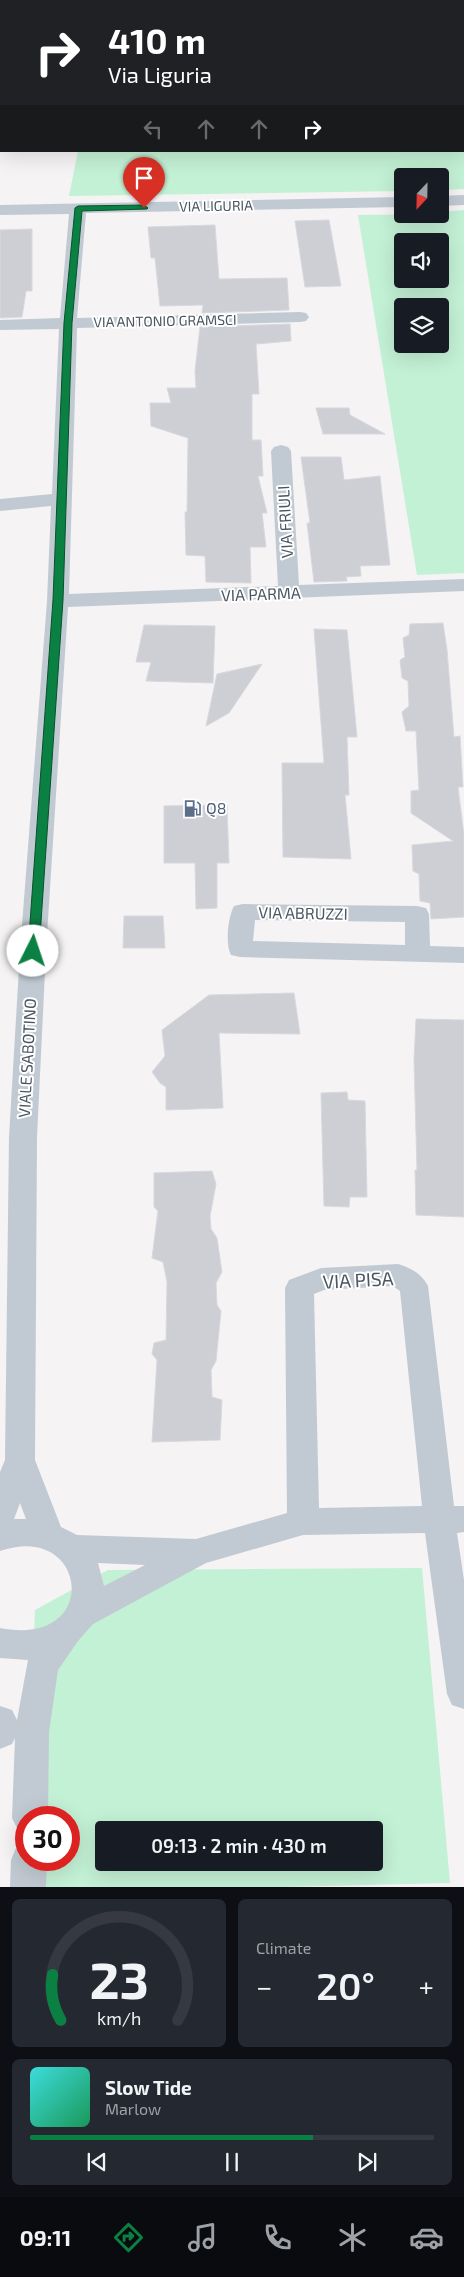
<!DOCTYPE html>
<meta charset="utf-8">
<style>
:root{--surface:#171b24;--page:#242831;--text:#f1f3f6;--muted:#9ea1a6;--line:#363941;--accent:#0b8043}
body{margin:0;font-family:"Exo 2",sans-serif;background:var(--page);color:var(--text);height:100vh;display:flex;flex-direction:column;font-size:19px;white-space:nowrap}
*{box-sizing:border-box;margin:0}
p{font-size:16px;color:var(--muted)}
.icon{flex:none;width:28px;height:28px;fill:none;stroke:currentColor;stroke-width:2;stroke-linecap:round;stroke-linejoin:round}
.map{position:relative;height:1887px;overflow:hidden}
.sheet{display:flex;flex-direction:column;gap:12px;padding:12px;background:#0d0f14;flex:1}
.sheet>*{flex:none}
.top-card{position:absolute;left:0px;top:0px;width:465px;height:152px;box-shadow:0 5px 20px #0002;background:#202124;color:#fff;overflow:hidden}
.needle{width:32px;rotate:202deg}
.controls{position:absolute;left:394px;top:168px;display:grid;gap:10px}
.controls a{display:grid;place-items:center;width:55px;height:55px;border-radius:5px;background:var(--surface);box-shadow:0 5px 20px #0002;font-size:25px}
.speed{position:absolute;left:15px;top:1806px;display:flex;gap:10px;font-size:25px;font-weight:700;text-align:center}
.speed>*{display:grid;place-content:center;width:65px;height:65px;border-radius:50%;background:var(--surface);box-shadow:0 5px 20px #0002;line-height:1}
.speed .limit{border:8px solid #d22;background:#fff;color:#111}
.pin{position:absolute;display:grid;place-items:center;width:42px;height:42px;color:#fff;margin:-51px -21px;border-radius:50% 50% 50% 0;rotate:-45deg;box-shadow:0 0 5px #0007}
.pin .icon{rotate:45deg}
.me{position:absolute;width:55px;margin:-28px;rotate:4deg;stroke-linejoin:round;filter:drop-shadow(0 0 4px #0008)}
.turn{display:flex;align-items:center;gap:18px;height:105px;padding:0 25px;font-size:22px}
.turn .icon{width:65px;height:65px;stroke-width:2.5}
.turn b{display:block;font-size:35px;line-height:42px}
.lanes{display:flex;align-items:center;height:48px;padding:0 25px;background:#0003;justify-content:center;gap:25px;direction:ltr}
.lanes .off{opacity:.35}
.big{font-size:38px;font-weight:600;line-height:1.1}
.sheet .card{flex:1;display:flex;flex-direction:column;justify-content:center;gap:8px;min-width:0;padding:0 18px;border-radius:8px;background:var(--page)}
.sheet .dial{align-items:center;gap:0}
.dial svg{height:130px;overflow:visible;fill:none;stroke:var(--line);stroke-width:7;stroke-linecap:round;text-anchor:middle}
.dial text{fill:var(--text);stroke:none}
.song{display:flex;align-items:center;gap:15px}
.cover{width:60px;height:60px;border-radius:8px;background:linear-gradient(135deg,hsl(180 70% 55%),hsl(150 70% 35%))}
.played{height:5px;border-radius:2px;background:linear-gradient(90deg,var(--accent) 70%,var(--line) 70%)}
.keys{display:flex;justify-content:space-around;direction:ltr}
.heat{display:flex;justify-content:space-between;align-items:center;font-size:28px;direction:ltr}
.sheet .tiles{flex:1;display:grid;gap:12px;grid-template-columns:1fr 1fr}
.card:last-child{grid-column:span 2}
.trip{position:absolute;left:95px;top:1821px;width:288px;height:50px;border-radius:5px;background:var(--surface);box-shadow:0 5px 20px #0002;font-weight:600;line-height:50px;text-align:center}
.tabs{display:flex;height:80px;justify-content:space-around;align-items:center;background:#090b0e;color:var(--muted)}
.tabs .icon{width:35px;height:35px}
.tabs .current{color:var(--accent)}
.tabs b{font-size:22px;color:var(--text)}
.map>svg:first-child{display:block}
.green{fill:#c3f1d5;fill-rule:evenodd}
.building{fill:#cdcfd5;stroke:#d7d9de}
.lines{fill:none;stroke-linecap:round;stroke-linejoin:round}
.minor{fill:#c1cad2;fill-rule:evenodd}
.route{fill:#0b8043;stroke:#07532c}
.labels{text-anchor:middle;stroke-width:4;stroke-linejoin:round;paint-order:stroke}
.far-street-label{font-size:14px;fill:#4a5661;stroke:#fff}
.street-label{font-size:16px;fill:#4a5661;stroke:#fff}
.service-label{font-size:16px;fill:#4e5e75;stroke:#fff;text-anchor:start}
.near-street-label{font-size:19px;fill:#4a5661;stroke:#fff}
</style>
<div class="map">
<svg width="464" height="1887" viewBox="0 0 464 1887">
<rect width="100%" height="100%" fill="#f5f3f3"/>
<g class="green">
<polygon points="109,0 464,0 464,189 440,190 440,176 402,176 402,191 69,196 78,151 464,151 464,1"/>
<path d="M464,210v363l-47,2 -59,-360 82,-1v-2zM402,241h38v38h-38zM402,306h38v38h-38z"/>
<path d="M422,1568l28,315 -165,4h-262l12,-277 73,-40zM26,1818h43v42h-43zM104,1830h270v32h-270z"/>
</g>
<g class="building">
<polygon points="329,220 341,286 305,287 295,221"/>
<polygon points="215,225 219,279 287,278 289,310 202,313 203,305 160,306 155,258 151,258 148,227"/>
<polygon points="32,229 32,291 26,291 22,317 0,318 0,230"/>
<polygon points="290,324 291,341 256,344 259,394 252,394 252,440 261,440 263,476 258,476 267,513 262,513 266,547 250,547 251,583 206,582 205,556 186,555 185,512 187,512 188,438 151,426 150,403 171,403 167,388 196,388 195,371 200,327"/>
<polygon points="316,408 349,408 350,415 385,434 323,434"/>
<polygon points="301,457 341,457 344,480 380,476 390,565 360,566 361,576 346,577 347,581 314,582 307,523 310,523"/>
<polygon points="443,623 447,650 454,737 460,736 463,787 458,787 464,835 464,917 431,919 430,903 420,901 419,874 413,871 412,845 453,841 411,813 411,791 419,790 416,731 406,731 402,712 409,706 408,681 402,678 400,660 405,657 403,638 409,635 410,624"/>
<polygon points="144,625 215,626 213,683 146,681 151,662 136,662"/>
<polygon points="314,629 347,630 357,737 347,737 349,795 345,795 351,859 283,857 282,763 324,763"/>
<polygon points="262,664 229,713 206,726 217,674"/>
<polygon points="214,805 227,805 229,863 217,863 217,908 196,909 195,863 164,863 164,806"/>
<polygon points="124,916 163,916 165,948 123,948"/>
<polygon points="294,993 300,1034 219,1033 223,1108 166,1110 166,1087 160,1083 152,1072 165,1056 162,1030 209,995"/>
<polygon points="416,1019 464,1020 464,1217 416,1215 415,1170 417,1170 414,1060"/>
<polygon points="347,1092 348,1100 365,1101 367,1197 350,1197 349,1207 324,1206 321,1093"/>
<polygon points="212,1171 216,1184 210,1216 211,1229 217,1238 222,1272 216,1283 217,1305 221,1311 216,1361 211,1370 212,1397 222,1400 220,1440 152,1442 157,1360 152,1354 154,1343 166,1340 167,1282 163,1262 152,1258 158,1211 154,1207 154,1173"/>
</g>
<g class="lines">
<g class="minor">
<polygon points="464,195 464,205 440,206 440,196"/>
<path d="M402,197v10l-316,6 -9,105 223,-6 6,1 3,4 -3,4 -6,1 -223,6 -8,266 209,-8 -7,-135 3,-4 7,-2 7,2 3,4 8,134 165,-6v12l-396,16 -22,344 -9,186 -2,323 26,67 16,8 119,4 91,-26 -2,-225 4,-8 32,-12 77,-4c13,4 24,10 30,22l26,220h10v26l-7,1 7,47v129l-12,-4 -5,-11 -22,-161 -122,2 -97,28 -113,61 -15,17 -20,29 -9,62 -1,86h-22v15l-8,-3 -6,-12 3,-80 -3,6 -12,5v-43l12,4 5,10 11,-60 -28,-2v-30c103,20 88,-108 0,-77v-79l5,-12 4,-323 11,-186 27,-350 4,-95 -51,5v-12l52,-5 7,-165 -59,1v-10l60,-2 9,-104 -69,1v-10zM393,1286l7,5 22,215 -103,2 -5,-214 10,-4zM20,1503l6,16h-12zM98,1563l47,2 -41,21z"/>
<path d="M243,904l174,2 9,2 3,6 1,32 34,1v16l-224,-6 -9,-2c-6,-11 -3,-38 3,-49zM255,920l150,2v23l-152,-4z"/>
<polygon points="26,1844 26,1860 47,1860 46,1887 10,1887 11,1860 16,1848"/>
</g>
</g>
<polygon class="route" points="144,205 148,208 147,209 82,211 72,323 63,600 39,951 33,955 28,951 53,600 64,323 75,208 78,206"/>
<defs>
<symbol id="fuel-bare" viewBox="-9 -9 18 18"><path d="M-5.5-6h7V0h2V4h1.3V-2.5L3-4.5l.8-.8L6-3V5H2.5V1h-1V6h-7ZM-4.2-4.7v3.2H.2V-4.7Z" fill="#5c6f8a" stroke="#fff" stroke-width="2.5" paint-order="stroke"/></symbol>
</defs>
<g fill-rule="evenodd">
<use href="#fuel-bare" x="180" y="796" width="25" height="25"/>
</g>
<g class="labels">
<g class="far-street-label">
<text transform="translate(216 206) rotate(-1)" y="5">VIA LIGURIA</text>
<text transform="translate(165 321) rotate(-1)" y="5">VIA ANTONIO GRAMSCI</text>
</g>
<g class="street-label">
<text transform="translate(285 522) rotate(-93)" y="6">VIA FRIULI</text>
<text transform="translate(261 594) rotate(-2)" y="6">VIA PARMA</text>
<text transform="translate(303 913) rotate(1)" y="6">VIA ABRUZZI</text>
<text transform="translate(27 1058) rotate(-87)" y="6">VIALE SABOTINO</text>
</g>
<g class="service-label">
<text x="206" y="814">Q8</text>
</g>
<g class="near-street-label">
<text transform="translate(358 1280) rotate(-3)" y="7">VIA PISA</text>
</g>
</g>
</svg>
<div class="controls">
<a><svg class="needle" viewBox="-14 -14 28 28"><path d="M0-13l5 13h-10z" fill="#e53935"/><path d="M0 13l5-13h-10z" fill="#9ea1a6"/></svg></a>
<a><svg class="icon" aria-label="sound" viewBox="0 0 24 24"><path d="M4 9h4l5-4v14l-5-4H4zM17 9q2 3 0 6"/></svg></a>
<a><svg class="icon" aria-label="layers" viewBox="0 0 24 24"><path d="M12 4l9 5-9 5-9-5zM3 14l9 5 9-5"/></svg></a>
</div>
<div class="speed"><div class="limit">30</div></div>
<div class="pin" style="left:144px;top:208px;background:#d93025"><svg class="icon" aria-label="arrive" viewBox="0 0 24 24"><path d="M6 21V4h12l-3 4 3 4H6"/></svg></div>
<svg class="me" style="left:33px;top:951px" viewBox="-20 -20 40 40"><circle r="19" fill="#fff"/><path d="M0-13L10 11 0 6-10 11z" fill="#0b8043"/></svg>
<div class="trip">09:13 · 2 min · 430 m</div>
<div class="top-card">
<div class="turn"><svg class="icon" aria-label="right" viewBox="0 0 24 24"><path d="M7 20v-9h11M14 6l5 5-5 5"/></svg><div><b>410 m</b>Via Liguria</div></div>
<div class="lanes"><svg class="icon off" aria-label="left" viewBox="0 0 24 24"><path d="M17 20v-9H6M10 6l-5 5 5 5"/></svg><svg class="icon off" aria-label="ahead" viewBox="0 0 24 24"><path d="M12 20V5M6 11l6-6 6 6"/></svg><svg class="icon off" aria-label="ahead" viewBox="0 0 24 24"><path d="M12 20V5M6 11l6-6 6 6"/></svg><svg class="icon" aria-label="right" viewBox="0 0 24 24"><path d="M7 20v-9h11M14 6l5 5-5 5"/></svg></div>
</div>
</div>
<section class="sheet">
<div class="tiles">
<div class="card dial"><svg viewBox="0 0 100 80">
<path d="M14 69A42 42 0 1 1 86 69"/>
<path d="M14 69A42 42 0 0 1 9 41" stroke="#0b8043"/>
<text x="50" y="56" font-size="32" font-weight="700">23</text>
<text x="50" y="72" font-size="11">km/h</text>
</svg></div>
<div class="card"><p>Climate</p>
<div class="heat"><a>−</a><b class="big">20°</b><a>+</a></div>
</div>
<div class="card">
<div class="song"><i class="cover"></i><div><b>Slow Tide</b><p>Marlow</p></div></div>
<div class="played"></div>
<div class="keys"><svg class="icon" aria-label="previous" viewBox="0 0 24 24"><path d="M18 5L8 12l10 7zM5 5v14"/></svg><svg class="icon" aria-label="pause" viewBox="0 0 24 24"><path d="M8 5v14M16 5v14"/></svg><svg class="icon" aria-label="next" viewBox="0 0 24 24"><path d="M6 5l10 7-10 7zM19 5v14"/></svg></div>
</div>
</div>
</section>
<nav class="tabs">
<b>09:11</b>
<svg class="icon current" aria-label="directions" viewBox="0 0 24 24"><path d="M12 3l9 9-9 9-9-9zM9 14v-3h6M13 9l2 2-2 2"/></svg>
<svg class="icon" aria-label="music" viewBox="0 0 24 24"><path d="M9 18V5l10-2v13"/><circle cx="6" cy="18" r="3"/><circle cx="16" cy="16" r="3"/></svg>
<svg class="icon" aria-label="phone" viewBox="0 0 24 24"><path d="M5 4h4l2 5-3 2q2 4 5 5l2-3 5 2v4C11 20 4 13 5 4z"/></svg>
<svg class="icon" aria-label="climate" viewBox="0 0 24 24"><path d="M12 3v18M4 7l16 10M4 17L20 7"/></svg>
<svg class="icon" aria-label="car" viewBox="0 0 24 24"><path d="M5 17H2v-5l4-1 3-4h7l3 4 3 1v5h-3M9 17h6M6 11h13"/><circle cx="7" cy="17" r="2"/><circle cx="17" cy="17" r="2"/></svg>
</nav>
